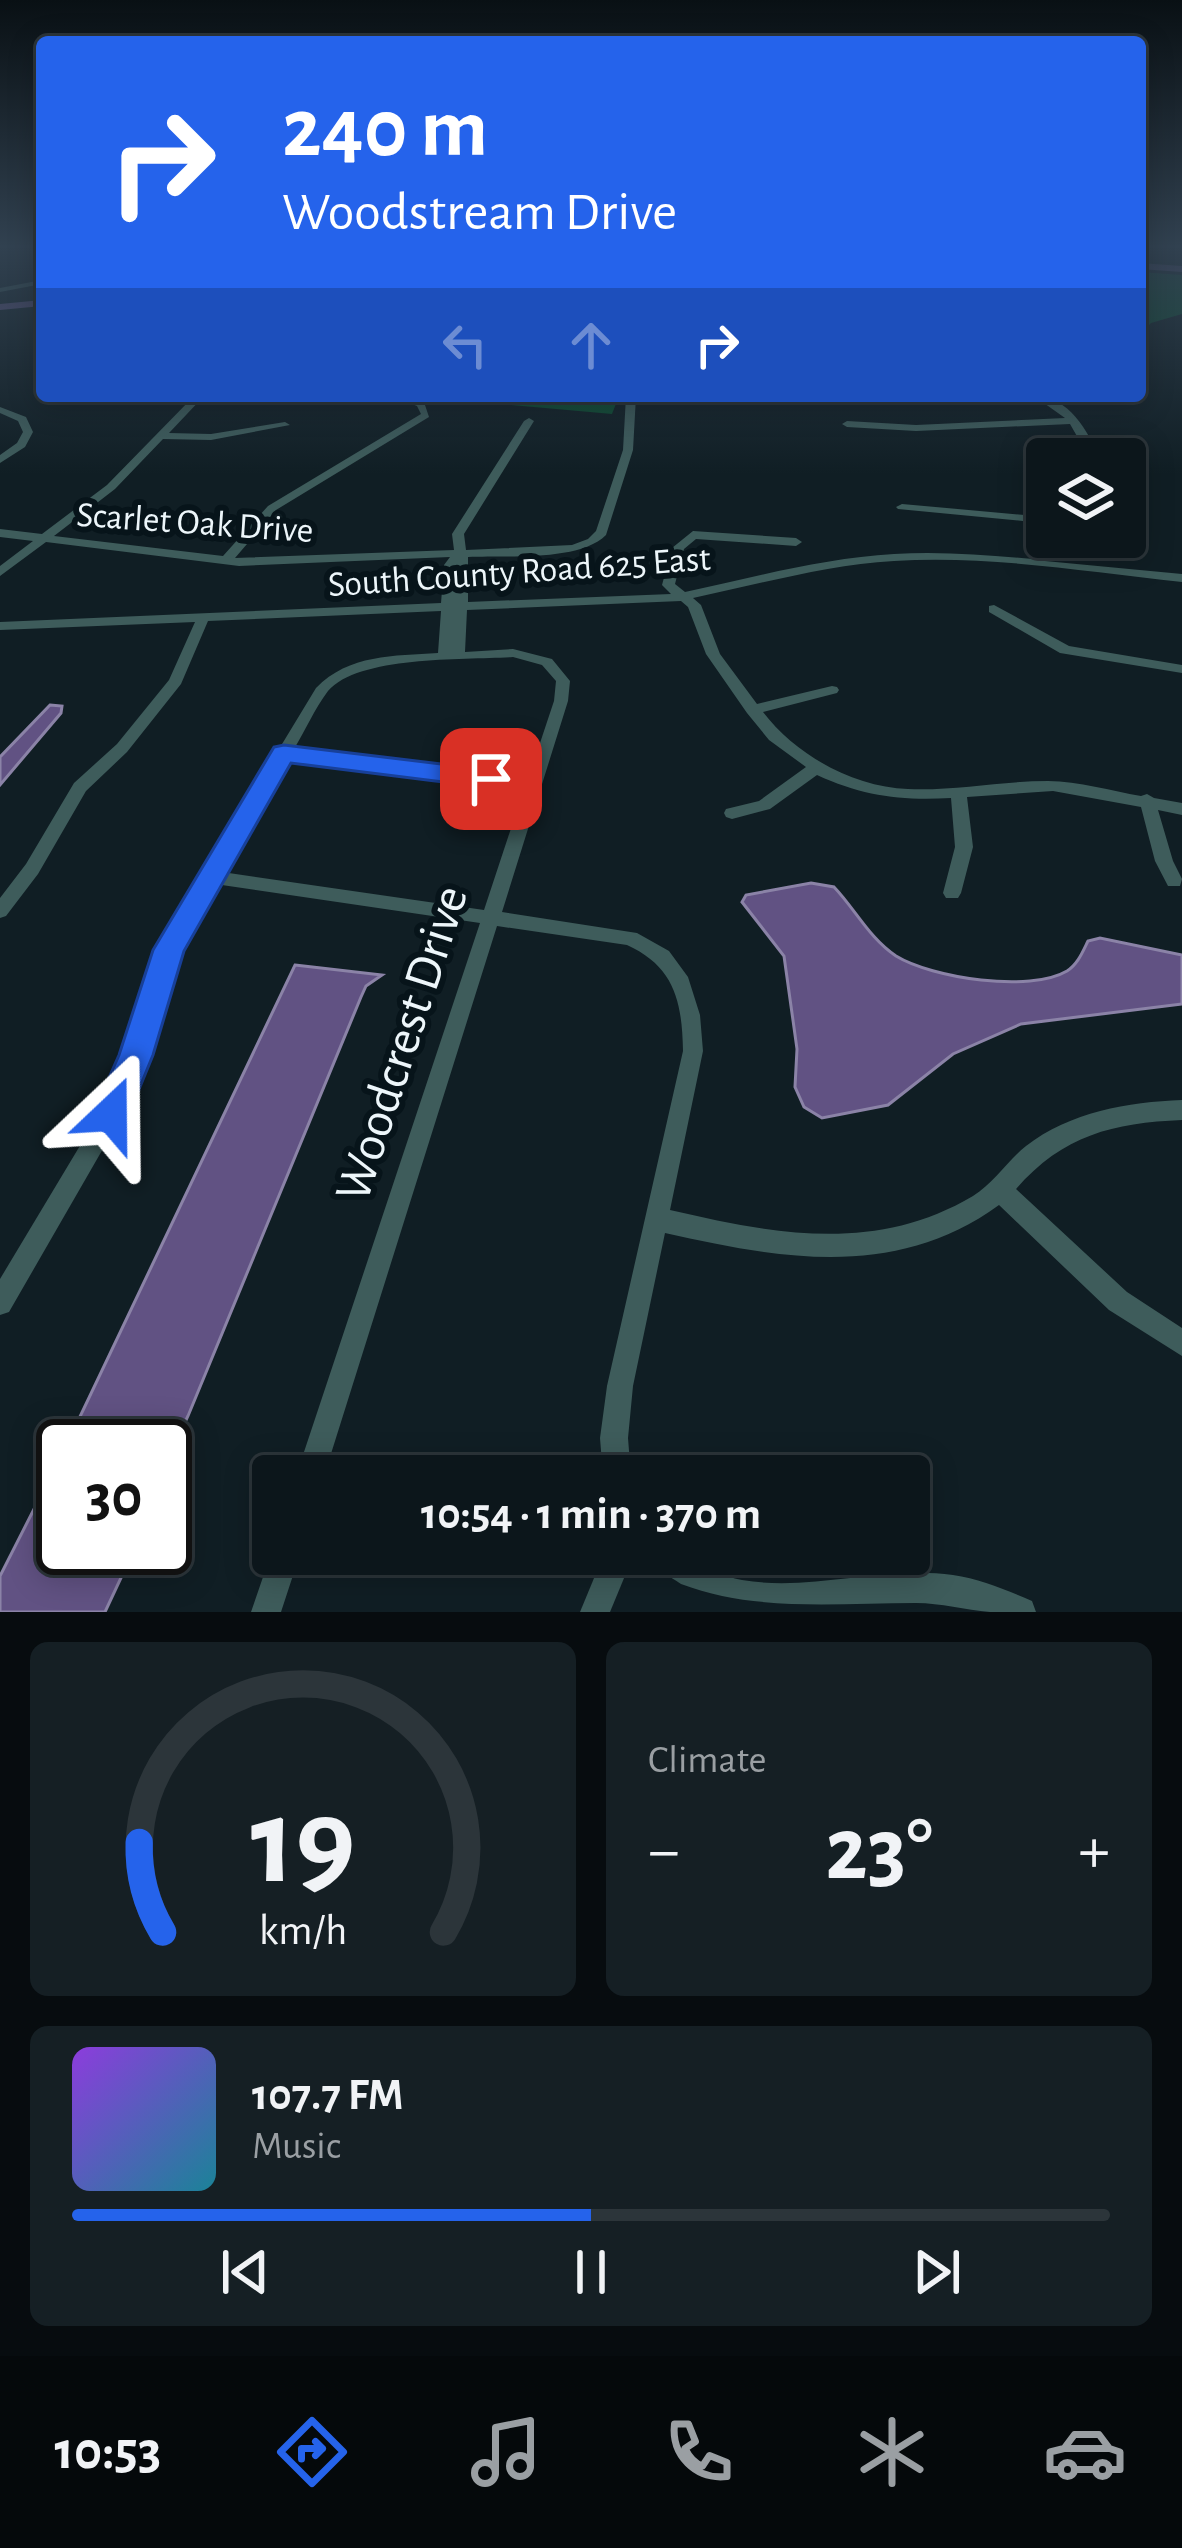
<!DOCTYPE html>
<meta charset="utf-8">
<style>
:root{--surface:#0c161b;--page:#151f24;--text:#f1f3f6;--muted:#9a9fa3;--line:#2c353a;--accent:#2563eb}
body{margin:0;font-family:"Alegreya Sans",sans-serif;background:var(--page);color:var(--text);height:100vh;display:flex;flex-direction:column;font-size:45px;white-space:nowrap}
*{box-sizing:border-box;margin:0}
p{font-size:39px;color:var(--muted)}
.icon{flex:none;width:66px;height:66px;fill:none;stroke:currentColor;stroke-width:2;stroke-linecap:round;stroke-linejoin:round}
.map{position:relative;height:1612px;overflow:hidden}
.details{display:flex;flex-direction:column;gap:30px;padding:30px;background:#070c0f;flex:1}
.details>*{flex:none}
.banner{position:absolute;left:36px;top:36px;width:1110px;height:366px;border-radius:12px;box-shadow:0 6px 30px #0003,0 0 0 3px var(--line);background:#2563eb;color:#fff;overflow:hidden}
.buttons{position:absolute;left:1026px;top:438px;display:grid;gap:24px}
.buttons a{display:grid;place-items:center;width:120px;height:120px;border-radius:12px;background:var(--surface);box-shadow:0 6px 30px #0003,0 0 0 3px var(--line);font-size:60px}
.speed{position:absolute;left:36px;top:1419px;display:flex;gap:24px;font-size:60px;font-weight:700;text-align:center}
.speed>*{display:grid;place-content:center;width:156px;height:156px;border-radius:50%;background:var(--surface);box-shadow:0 6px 30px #0003,0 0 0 3px var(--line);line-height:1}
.speed .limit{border:6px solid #111;border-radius:18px;background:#fff;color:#111}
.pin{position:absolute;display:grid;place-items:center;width:102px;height:102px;color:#fff;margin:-51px;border-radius:24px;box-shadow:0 6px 18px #0006}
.me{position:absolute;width:132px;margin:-66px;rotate:23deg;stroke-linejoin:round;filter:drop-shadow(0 0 9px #0008)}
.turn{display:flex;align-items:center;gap:42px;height:252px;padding:0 48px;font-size:54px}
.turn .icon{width:156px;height:156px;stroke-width:2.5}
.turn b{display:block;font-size:84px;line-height:102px}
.lanes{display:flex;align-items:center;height:114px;padding:0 48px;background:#0003;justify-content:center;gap:60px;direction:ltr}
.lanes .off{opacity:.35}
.big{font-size:90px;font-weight:600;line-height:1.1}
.details .widget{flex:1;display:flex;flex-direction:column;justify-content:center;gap:18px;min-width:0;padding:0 42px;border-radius:18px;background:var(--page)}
.details .dial{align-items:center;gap:0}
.dial svg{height:312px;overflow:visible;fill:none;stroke:var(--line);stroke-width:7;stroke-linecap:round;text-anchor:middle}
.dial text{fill:var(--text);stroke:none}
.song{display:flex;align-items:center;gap:36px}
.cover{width:144px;height:144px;border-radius:18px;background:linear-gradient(135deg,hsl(270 70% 55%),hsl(190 70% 35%))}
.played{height:12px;border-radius:6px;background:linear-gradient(90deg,var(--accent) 50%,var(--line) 50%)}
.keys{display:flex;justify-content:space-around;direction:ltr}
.heat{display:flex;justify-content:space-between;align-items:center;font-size:66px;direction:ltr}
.details .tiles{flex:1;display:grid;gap:30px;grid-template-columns:1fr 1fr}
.widget:last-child{grid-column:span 2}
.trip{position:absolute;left:252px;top:1455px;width:678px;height:120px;border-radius:12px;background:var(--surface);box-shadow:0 6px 30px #0003,0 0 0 3px var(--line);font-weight:600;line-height:120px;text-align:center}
.dock{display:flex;height:192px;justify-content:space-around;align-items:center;background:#05090b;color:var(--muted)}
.dock .icon{width:84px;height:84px}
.dock .selected{color:var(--accent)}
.dock b{font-size:54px;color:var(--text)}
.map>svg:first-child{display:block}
.forest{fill:#0d4d32}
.water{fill:#615283;stroke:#8b83a7;stroke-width:3}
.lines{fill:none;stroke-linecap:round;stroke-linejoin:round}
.river{fill:#615283;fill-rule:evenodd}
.minor{fill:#3e5c5b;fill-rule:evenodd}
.route{fill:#2563eb;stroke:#184099;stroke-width:3}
.labels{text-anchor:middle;stroke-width:12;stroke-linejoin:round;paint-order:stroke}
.far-street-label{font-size:36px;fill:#edf6fa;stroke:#07141a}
.near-street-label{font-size:51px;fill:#edf6fa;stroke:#07141a}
</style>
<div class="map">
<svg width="1182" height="1612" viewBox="0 0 1182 1612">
<rect width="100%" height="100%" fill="#101e24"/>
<g class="forest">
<polygon points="1140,272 1182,275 1182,314 1151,323 1140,334"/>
<polygon points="478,396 619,396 612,414 511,405"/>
</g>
<g class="water">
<polygon points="50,705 62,706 61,713 0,785 0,757"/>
<path d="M811,883l23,4c21,22 36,52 62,69 36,22 134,37 171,15 11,-7 16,-20 21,-30l12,-3 82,17v49l-161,20 -68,30 -65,51 -66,13 -18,-11 -9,-20 2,-38 -13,-93 -42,-54 4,-7z"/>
<polygon points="295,965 382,975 366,986 361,997 188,1416 165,1464 165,1446 66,1446"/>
<polygon points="63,1452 63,1548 135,1548 105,1612 0,1612 0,1576"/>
</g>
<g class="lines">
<g class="river">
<polygon points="1140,263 1182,266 1182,272 1140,269"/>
<polygon points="42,300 42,306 0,310 0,304"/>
</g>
<g class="minor">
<polygon points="42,280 42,284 0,292 0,288"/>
<path d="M194,396h10l-35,37 42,1 74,-12 5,3 -79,15 -48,-1 -48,50 -61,47 169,20 45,-50 153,-92 -4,-8 -25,-10h14l18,6 5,15 -153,93 -41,48 219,-8 -2,-16 72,-113 5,-3 5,3 -70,113 2,16 106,-5 16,-6 8,-8 27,-81 3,-54h10l-3,54 -27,85c-27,27 -99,20 -138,22v45l203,-8 -9,-9 10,-37 21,-17 103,7 6,4 -6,4 -100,-7 -12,10 -9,35 10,8c69,-15 139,-34 209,-38 46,-3 93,1 139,5l-10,-38 -125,-12 -2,-2 6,-3 145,13v6l-12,-1 10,39 137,13v8c-95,-10 -192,-27 -288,-21 -68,4 -134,23 -201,37l8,7 19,49 37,50 75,-18 5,1 2,3 -2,3 -74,19c33,43 90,75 145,77 46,2 94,-8 140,-8 31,0 63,10 93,15l6,-2 7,4 28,5v12l-24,-5 15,51 9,18 -2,7h-12l-13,-25 -14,-54 -88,-16 -86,6 6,50 -12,46 -3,5h-12l-3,-5 12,-46 -4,-49c-50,3 -88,-2 -134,-23l-47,34 -38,10 -6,-2 -2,-4 2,-4 33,-8 47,-34 -37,-27 -22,-27 -41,-59 -18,-47 -7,-6 -214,9 -2,42 48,-3 39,10 18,22 -2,20 -66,211 135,21 32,18 19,26 12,38 3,36 -33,159c104,24 205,44 303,-14 21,-13 34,-35 53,-50 44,-34 102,-44 156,-46v20c-69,3 -119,15 -166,69l111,103 55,36v28l-73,-46 -110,-105c-103,75 -218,54 -334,28l-32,153 -5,52 3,38h-28l-3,-38 7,-52 76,-335c-1,-49 -8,-84 -56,-106l-130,-19 -173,550h-28l184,-553 -265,-39 -24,41 -72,196 -110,191 -9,3v-36l102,-170 71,-185 143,-236c33,-34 78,-32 122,-35l3,-42 -233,10 -27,63 -54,68 -41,39 -48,83 -32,42 -6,2v-20l26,-34 48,-81 43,-39 52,-64 26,-58 -195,8v-8l441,-19 3,-38 6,-8 -211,9 -193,-24 -46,34v-10l33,-25 -33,-4v-8l42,5 65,-49zM513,657l29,8 14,16 -2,20 -26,78 -234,-30c11,-18 21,-41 34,-58 31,-36 138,-31 185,-34zM289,759l235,30 -40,121 -262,-38z"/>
<path d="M1034,396c35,0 54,35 66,63h-10l-20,-35 -154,7 -69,-4 -5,-3 5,-3 69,4 149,-7z"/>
<polygon points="0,407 26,417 33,432 25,447 0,463 0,455 17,443 23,432 18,421 0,413"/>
<polygon points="994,605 1069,646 1182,665 1182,673 1060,653 989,612 989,606"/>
<polygon points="273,1548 273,1554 300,1554 281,1612 251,1612"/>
<polygon points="604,1554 634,1554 610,1612 580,1612"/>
<path d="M647,1554c14,0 33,-3 46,3 17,8 29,20 49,23 70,12 141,-15 211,-5 28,4 53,15 79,26l4,11c-15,0 -31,0 -46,0 -25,-2 -49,-9 -74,-9 -82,0 -161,9 -235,-19 -13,-9 -27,-15 -34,-30z"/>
</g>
</g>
<linearGradient id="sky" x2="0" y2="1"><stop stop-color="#091014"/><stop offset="0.52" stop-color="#314150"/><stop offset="1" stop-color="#314150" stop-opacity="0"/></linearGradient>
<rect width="1182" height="474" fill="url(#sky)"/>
<polygon class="route" points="284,745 491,770 505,779 491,788 291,763 184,951 153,1055 124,1126 111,1131 98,1126 93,1114 119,1055 153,950 274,747"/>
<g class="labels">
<g class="far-street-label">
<text transform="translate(195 521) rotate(4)" y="13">Scarlet Oak Drive</text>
<text transform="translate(519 570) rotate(-4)" y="13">South County Road 625 East</text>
</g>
<g class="near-street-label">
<text transform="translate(400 1043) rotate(-72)" y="18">Woodcrest Drive</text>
</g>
</g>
</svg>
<div class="buttons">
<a><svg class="icon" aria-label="layers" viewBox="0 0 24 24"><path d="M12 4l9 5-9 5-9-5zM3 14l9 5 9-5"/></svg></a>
</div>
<div class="speed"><div class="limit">30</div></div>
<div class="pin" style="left:491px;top:779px;background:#d93025"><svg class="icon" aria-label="arrive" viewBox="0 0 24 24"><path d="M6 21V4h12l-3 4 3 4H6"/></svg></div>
<svg class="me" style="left:111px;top:1114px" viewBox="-20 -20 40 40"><path d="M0-17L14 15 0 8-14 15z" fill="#2563eb" stroke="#fff" stroke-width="4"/></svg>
<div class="trip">10:54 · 1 min · 370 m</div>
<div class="banner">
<div class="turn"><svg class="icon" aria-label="right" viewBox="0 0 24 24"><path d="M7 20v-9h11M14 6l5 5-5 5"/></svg><div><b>240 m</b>Woodstream Drive</div></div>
<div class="lanes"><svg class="icon off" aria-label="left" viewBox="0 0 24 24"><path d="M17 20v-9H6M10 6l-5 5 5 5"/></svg><svg class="icon off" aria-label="ahead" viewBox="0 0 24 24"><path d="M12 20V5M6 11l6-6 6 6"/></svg><svg class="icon" aria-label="right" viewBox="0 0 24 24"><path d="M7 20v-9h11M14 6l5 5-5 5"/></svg></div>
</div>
</div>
<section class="details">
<div class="tiles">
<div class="widget dial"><svg viewBox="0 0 100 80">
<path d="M14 69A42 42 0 1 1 86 69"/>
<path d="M14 69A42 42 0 0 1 8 46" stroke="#2563eb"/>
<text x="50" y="56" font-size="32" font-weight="700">19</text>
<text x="50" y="72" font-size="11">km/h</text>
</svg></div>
<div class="widget"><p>Climate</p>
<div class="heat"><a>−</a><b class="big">23°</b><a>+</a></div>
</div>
<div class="widget">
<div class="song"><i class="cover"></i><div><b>107.7 FM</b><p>Music</p></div></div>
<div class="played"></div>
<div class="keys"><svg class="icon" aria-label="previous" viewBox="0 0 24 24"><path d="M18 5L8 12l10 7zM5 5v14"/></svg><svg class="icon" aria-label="pause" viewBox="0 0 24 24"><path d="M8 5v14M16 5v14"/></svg><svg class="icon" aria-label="next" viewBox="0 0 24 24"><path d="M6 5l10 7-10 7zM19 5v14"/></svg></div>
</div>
</div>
</section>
<nav class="dock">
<b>10:53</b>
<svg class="icon selected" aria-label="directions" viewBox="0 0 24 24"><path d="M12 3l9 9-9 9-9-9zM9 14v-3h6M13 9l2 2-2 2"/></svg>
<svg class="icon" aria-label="music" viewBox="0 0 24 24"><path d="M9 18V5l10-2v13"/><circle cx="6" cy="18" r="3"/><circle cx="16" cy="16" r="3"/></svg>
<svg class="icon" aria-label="phone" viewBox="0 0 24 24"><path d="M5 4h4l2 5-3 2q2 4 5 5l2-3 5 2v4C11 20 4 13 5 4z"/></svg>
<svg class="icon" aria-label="climate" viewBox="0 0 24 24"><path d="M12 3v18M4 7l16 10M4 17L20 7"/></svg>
<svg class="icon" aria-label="car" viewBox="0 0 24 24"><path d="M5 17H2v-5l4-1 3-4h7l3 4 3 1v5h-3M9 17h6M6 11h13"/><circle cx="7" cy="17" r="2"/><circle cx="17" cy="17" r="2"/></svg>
</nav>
